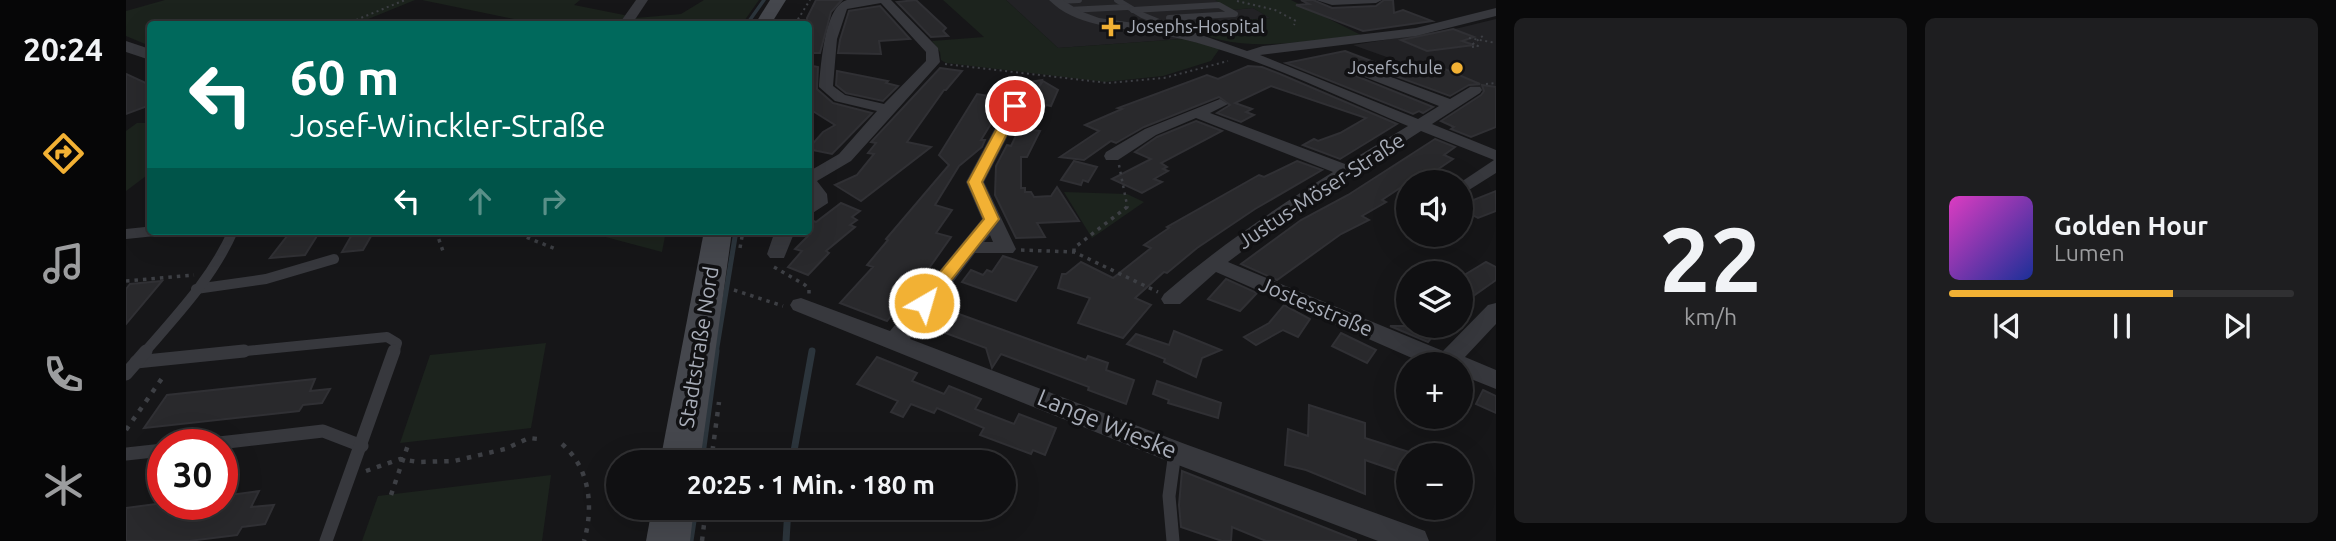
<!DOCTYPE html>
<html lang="de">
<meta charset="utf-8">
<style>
:root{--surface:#101012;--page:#1e1e20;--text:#f1f3f6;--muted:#9c9d9f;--line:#303032;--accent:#f2b134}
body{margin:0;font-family:Ubuntu,sans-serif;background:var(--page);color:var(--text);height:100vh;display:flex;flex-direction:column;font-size:26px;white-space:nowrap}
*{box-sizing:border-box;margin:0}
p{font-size:23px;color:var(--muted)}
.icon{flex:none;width:38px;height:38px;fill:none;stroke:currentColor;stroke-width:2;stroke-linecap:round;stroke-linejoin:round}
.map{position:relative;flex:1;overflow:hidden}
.panel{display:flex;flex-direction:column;gap:18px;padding:18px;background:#09090a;width:840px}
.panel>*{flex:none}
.guide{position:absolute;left:21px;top:21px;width:665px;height:214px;border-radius:7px;box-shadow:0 7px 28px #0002,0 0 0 2px var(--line);background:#00695c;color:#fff;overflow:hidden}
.buttons{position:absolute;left:1270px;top:170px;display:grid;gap:14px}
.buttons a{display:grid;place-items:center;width:77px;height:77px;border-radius:50%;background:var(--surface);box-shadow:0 7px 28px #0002,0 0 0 2px var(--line);font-size:35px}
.speed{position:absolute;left:21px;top:429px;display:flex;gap:14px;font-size:35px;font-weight:700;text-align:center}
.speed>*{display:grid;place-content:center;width:91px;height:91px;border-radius:50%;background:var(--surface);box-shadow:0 7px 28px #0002,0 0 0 2px var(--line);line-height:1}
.speed .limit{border:10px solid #d22;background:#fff;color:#111}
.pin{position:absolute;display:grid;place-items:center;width:60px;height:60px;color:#fff;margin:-30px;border:4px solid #fff;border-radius:50%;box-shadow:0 2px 7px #0007}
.me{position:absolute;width:77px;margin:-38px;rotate:38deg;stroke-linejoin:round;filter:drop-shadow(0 0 5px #0008)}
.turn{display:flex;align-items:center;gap:24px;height:147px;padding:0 28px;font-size:32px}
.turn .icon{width:91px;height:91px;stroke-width:2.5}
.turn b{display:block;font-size:49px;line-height:60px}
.lanes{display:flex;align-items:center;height:66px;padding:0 28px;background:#0003;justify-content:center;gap:35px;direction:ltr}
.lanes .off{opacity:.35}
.panel .widget{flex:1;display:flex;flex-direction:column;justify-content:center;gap:10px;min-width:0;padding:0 24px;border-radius:10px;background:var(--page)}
.panel .dial{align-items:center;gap:0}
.dial b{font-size:91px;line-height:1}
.song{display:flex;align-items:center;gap:21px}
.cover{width:84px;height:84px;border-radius:10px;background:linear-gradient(135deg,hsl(310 70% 55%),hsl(230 70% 35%))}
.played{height:7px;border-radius:4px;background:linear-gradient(90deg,var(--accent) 65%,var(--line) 65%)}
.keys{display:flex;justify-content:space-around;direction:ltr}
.panel .tiles{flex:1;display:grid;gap:18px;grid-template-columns:repeat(2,1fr)}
.trip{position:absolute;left:480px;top:450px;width:410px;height:70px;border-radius:35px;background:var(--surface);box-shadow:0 7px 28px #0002,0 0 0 2px var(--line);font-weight:600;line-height:70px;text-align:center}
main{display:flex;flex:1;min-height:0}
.tabs{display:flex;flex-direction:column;width:126px;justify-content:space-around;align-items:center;background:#060607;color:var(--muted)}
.tabs .icon{width:49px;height:49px}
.tabs .current{color:var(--accent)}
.tabs b{font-size:32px;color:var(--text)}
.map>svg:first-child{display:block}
.built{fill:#222225}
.green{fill:#1c231d}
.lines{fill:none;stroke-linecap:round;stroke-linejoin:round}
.stream-far2{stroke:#2c353c;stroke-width:3.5}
.stream-far1{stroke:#2c353c;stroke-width:5}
.stream{stroke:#2c353c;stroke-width:7}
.building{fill:#29292c;stroke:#303034;stroke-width:2}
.path-far3{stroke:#3d3f44;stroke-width:2;stroke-dasharray:2 3.5;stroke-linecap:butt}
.path-far2{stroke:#3d3f44;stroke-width:2.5;stroke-dasharray:2.5 4.5;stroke-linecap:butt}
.path-far1{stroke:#3d3f44;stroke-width:3.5;stroke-dasharray:3.5 5;stroke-linecap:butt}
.path{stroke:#3d3f44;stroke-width:4.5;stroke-dasharray:4.5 7;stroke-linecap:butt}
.service-far2{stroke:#37383d;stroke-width:6}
.service-far1{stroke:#37383d;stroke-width:10}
.service{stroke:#37383d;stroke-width:13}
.minor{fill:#37383d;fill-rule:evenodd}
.tertiary{fill:#37383d;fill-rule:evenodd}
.secondary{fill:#45474d;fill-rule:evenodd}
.route{fill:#f2b134;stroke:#9d7322;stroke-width:2}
.poi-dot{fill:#f2b134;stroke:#111113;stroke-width:2.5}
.labels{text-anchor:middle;stroke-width:7;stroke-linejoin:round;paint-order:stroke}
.far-poi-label{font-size:18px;fill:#a8adb8;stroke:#111113;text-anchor:start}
.street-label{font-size:21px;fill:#a8adb8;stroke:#111113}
.near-street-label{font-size:24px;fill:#a8adb8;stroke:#111113}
</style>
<main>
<nav class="tabs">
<b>20:24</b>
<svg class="icon current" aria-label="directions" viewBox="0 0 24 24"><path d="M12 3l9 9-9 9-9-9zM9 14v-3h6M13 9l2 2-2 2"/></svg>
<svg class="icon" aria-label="music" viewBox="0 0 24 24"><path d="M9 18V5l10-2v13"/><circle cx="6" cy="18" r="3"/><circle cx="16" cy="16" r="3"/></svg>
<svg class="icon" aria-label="phone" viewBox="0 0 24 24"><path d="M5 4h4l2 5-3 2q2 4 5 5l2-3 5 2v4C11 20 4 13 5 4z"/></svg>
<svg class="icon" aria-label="climate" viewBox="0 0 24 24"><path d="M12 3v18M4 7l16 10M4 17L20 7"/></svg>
</nav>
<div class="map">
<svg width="1370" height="541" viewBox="0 0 1370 541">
<rect width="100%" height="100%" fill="#161618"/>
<g class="built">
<polygon points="880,0 1090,0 1106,10 1127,8 1145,18 1057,24 1068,31 1068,41 1056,39 932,48"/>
<polygon points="1370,19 1370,96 1227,45 1333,28"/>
</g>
<g class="green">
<polygon points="39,0 289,0 230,24 24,24 24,46 0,36 0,11"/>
<polygon points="296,0 454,0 448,5 503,16 493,24 412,24"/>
<polygon points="578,0 633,0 616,24 505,24 510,18 555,14"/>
<polygon points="817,0 880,0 932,48 1056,39 1094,48 1085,61 1037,76 979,82 820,63 815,60 814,52 806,41 858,37"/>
<path d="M1089,0h76l70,35c-59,6 -127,22 -179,-11l88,-6 -17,-10 -21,2z"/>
<polygon points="11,123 24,123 24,173 0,191 0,131"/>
<polygon points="938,192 1001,194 1018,202 966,238"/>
<polygon points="457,231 540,231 536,252"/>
<polygon points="420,343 405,428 274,443 304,355"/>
<polygon points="425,475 416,541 236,541 252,496"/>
</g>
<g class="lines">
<polyline class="stream-far2" points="621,24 638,0"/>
<polyline class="stream-far1" points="590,353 610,231"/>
<g class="stream">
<polyline points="575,462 590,351"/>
<polyline points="666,462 686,351"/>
<polyline points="564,541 569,508"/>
<polyline points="660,541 662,508"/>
</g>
</g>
<g class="building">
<polygon points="690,0 716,0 705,12 694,53 682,53 681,18"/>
<polygon points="790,0 820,28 817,31 822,36 805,37 771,2"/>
<polygon points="1175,0 1187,0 1206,8 1250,6 1258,0 1267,0 1268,13 1277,10 1306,21 1237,31 1170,5 1183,4"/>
<polygon points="754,6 784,39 753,41 755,54 712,53 714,40 723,11"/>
<polygon points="1327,29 1348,37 1336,41 1348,45 1301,51 1275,40"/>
<polygon points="1219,51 1274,72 1307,64 1354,84 1343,85 1324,96 1242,66 1229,66 1230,76 1307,107 1297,113 1293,111 1287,114 1160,63"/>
<polygon points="682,65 692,67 691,89 707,103 746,113 706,154 682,149 697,132 709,125 682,108"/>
<polygon points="1122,66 1136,67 1154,74 1271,124 1214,159 1177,145 1188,139 1192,141 1214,133 1240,118 1145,86 1109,103 1126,109 1120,112 1128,115 1115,122 1091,113 1104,105 1093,97 1018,127 990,143 985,141 958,160 934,157 973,131 959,125 996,109 992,108 1081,75 1092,79"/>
<polygon points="814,68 836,71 820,90 818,90 781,142 805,147 735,201 709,185 731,175 748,154 742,153 750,143 745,142"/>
<polygon points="711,71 762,81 760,83 772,86 757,101 720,93 710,85"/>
<polygon points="0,74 24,85 24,105 0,114"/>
<polygon points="916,80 913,87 917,81 932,90 925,106 920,105 907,130 914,131 901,157 895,157 895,188 899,188 899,192 905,192 908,197 925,196 931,187 953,221 911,223 919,237 890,238 869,195 870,166 881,145 885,146 900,115 897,115 898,111 896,113 898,104 888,99 871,114 855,140 859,140 856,147 833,166 809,205 826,210 810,233 825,237 782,298 780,297 761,321 714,303 747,267 741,265 762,240 760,239 823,165 813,155 851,94 875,98 880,90 893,92 898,83"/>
<polygon points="1356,85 1370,87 1370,127 1345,137 1325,129 1328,127 1315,121 1355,95 1358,91"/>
<polygon points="1070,121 1096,131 1035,163 1041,167 1037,169 1042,171 1028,179 1036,182 1016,193 986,179 1025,159 1009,152 1031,137"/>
<polygon points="1309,139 1329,147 1318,155 1327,159 1302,176 1297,174 1283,182 1256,200 1260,202 1236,216 1243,220 1215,234 1151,280 1115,264 1175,220 1222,195"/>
<polygon points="948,161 971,167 962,182 957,180 955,185 935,180"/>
<polygon points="1171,161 1196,170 1129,209 1071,248 1041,273 1038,272 1009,298 1025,305 997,338 952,323 964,298 932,288 936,274 940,274 955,262 987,278 1025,248 1018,245 1043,228 1041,227 1133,175 1138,177"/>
<polygon points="1370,191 1370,211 1352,218 1335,209 1335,205"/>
<polygon points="715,203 734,211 726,217 731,220 724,225 729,227 700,251 703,253 682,275 662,267 676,251 669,249 682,236 682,219 690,222"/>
<polygon points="165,231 194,231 179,255 144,258"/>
<polygon points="228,231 248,231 237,250 216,252"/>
<polygon points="877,256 911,267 890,301 836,282 845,270 857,275 861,270 866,272"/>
<polygon points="1360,262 1370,267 1370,280 1343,299 1335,295 1335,277"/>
<polygon points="1100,279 1131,293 1114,311 1082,299"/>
<polygon points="36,281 0,324 0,289 4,284"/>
<polygon points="1158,305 1184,319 1172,337 1157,330 1130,345 1118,337 1143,323"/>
<polygon points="819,309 960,360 962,356 982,363 980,370 1008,380 1000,404 962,390 963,387 875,354 866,368 860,348 806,328"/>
<polygon points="1264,326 1315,326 1302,342"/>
<polygon points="1048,331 1095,350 1076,358 1070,377 1038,362 1039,359 1001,344 1010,334 1043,345"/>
<polygon points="1215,333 1250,350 1241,363 1206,346"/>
<polygon points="751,357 791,373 786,381 818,394 823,386 855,399 849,409 888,424 893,414 930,428 919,455 907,450 905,454 854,435 858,428 811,408 808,413 785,404 777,417 765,412 772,401 731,384"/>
<polygon points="189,379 184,391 204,389 196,403 177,405 173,411 18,428 41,395"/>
<polygon points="1031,381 1095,403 1092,418 1042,403 1043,400 1027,394"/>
<polygon points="1357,390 1370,396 1370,413 1350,404"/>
<polygon points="1183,405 1239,423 1239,438 1283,452 1283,475 1239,460 1239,494 1180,470 1159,465 1162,429 1182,436"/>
<polygon points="1056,471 1230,540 1230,541 1140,541 1106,527 1105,541 1096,541 1055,527 1053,505"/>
<polygon points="133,491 125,507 148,505 139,524 116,527 111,535 63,541 0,541 0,508 30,504 96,504 96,496"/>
</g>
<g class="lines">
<g class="path-far3">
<polyline points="1111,1 1149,10 1170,21 1168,25"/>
<polyline points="220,24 279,0"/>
<polyline points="669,24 684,0"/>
<polyline points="1343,38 1370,43"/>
<polyline points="1346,47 1352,46 1347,44 1358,35"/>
<polyline points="819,64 982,83 1038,78 1102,61"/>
<polyline points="1360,84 1370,83"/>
</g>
<polyline class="path-far2" points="993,165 1001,205"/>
<g class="path-far1">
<polyline points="310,231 318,254"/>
<polyline points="385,231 432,250"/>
<polyline points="614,248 617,231"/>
<polyline points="895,250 948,252 1032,292"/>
<polyline points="948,252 948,248 1001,207 1000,204"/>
<polyline points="648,267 679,285 683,289 683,295"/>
<polyline points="0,281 68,275"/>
<polyline points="608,290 657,306"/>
</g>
<g class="path">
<polyline points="0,430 39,374"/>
<path d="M436,444c28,24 32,63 22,97"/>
<polyline points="585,462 593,402"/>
<polyline points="240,471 274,459 292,462 328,461 379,449 403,438 412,439"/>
<polyline points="265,495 283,442"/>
<polyline points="576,541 580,508"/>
</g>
<g class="service-far2">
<polyline points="991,0 1016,15 1062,34"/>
<polyline points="931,1 953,0"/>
<polyline points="943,10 1001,7"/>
<polyline points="1007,10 1093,5 1109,14 1043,18"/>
</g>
<g class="service-far1">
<polyline points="0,234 29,231"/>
<polyline points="70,289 140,279 208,259"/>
<path d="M18,353c33,-38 69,-76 89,-122"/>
<polyline points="100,353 261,337 271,343 268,353"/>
</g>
<g class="service">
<polyline points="10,362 118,351"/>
<polyline points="0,374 20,351"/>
<polyline points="84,444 197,431 236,446"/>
<polyline points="0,454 37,450"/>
<polyline points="200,541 268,351"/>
<polyline points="1047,541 1043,496 1049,452"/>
</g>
<g class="minor">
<polygon points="510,0 522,0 506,24 493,24"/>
<path d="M765,0l47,48 2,14 -89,99 -34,20 10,13 1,9 -20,13v-44l31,-18 38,-43 -42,-10 -16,-14c2,-20 5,-81 28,-87 13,0 31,0 44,0zM755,3l45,49v9l-42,43 -39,-9 -12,-9 4,-47 10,-30z"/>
<path d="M923,0h14l17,11 19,7 91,13 57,20 16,-5 153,-18 80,-20v8l-80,20 -156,19 158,64 21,-13 -82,-32v-6h10l83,31 20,-12h10l2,3 -2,3 -48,31 64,26v23l-35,22v-13l33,-22 -73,-29 -129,83 -64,48 215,89 45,-46 8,-2v21l-31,33 31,13v19l-35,-14v-11l-40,-2 -205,-90 -36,32h-16l-3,-5 3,-5c53,-46 110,-85 169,-122l-137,-54 -40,17 -38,25h-12l-2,-4 2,-4 39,-23 75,-30 8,5 -18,9 135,51 63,-38c-83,-34 -170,-80 -258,-93 -35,-6 -75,-7 -101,-33z"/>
<polygon points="1190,0 1256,0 1250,3 1206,5"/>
<path d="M889,101l8,5 -39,76 32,67 -3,4h-38l-65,86 275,105 240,87 4,10h-51l-213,-81 -372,-150 -3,-5 3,-5 8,-2 89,33 92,-112 -16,-37 41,-76zM864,235l3,7h-9z"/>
<polygon points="649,231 669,231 658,258 644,258 641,254"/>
</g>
<polygon class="tertiary" points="0,41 24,49 24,60 0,52"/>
<g class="secondary">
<polygon points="644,0 660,0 645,24 629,24"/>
<polygon points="578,231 606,231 574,462 534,462"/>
<polygon points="526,508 568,508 564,541 520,541"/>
</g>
</g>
<polygon class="route" points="889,103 895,106 856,182 873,219 804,307 792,307 790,303 792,299 858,219 842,182 883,106"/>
<g class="poi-dot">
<path d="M981.5 16.5h7v7h7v7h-7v7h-7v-7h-7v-7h7z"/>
<circle cx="1331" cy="68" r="7"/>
</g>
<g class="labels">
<g class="far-poi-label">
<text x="1001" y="33">Josephs-Hospital</text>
<text x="1317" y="74" text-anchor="end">Josefschule</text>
</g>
<g class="street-label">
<text transform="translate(1195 191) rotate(-33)" y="7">Justus-Möser-Straße</text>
<text transform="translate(1190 307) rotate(23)" y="7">Jostesstraße</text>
<text transform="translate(573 347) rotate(-81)" y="7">Stadtstraße Nord</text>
</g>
<g class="near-street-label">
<text transform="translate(981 424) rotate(22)" y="8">Lange Wieske</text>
</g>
</g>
</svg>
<div class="buttons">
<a><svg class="icon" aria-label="sound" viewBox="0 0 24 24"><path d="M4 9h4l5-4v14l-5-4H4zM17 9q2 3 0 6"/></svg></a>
<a><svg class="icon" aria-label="layers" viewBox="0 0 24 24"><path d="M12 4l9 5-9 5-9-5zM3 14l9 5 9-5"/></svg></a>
<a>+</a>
<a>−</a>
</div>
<div class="speed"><div class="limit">30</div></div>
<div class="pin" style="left:889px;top:106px;background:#d93025"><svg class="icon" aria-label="arrive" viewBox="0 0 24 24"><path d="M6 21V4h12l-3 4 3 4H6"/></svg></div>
<svg class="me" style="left:798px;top:303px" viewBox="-20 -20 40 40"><circle r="17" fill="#f2b134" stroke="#fff" stroke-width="3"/><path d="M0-11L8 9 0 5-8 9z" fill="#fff"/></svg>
<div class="trip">20:25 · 1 Min. · 180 m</div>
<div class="guide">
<div class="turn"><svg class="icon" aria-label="left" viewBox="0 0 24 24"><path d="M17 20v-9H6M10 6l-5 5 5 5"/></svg><div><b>60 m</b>Josef-Winckler-Straße</div></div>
<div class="lanes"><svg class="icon" aria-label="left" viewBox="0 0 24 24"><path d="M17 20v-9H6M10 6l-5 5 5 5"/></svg><svg class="icon off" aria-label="ahead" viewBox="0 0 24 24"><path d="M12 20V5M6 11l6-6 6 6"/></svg><svg class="icon off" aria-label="right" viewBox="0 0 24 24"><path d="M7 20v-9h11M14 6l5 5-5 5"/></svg></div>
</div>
</div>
<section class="panel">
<div class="tiles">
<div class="widget dial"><b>22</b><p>km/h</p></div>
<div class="widget">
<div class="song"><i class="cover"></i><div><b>Golden Hour</b><p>Lumen</p></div></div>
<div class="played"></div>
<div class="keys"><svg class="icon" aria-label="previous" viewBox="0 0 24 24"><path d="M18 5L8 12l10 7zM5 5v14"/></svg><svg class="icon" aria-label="pause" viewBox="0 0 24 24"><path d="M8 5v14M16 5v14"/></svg><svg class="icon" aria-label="next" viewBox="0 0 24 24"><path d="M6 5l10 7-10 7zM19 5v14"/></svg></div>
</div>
</div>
</section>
</main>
